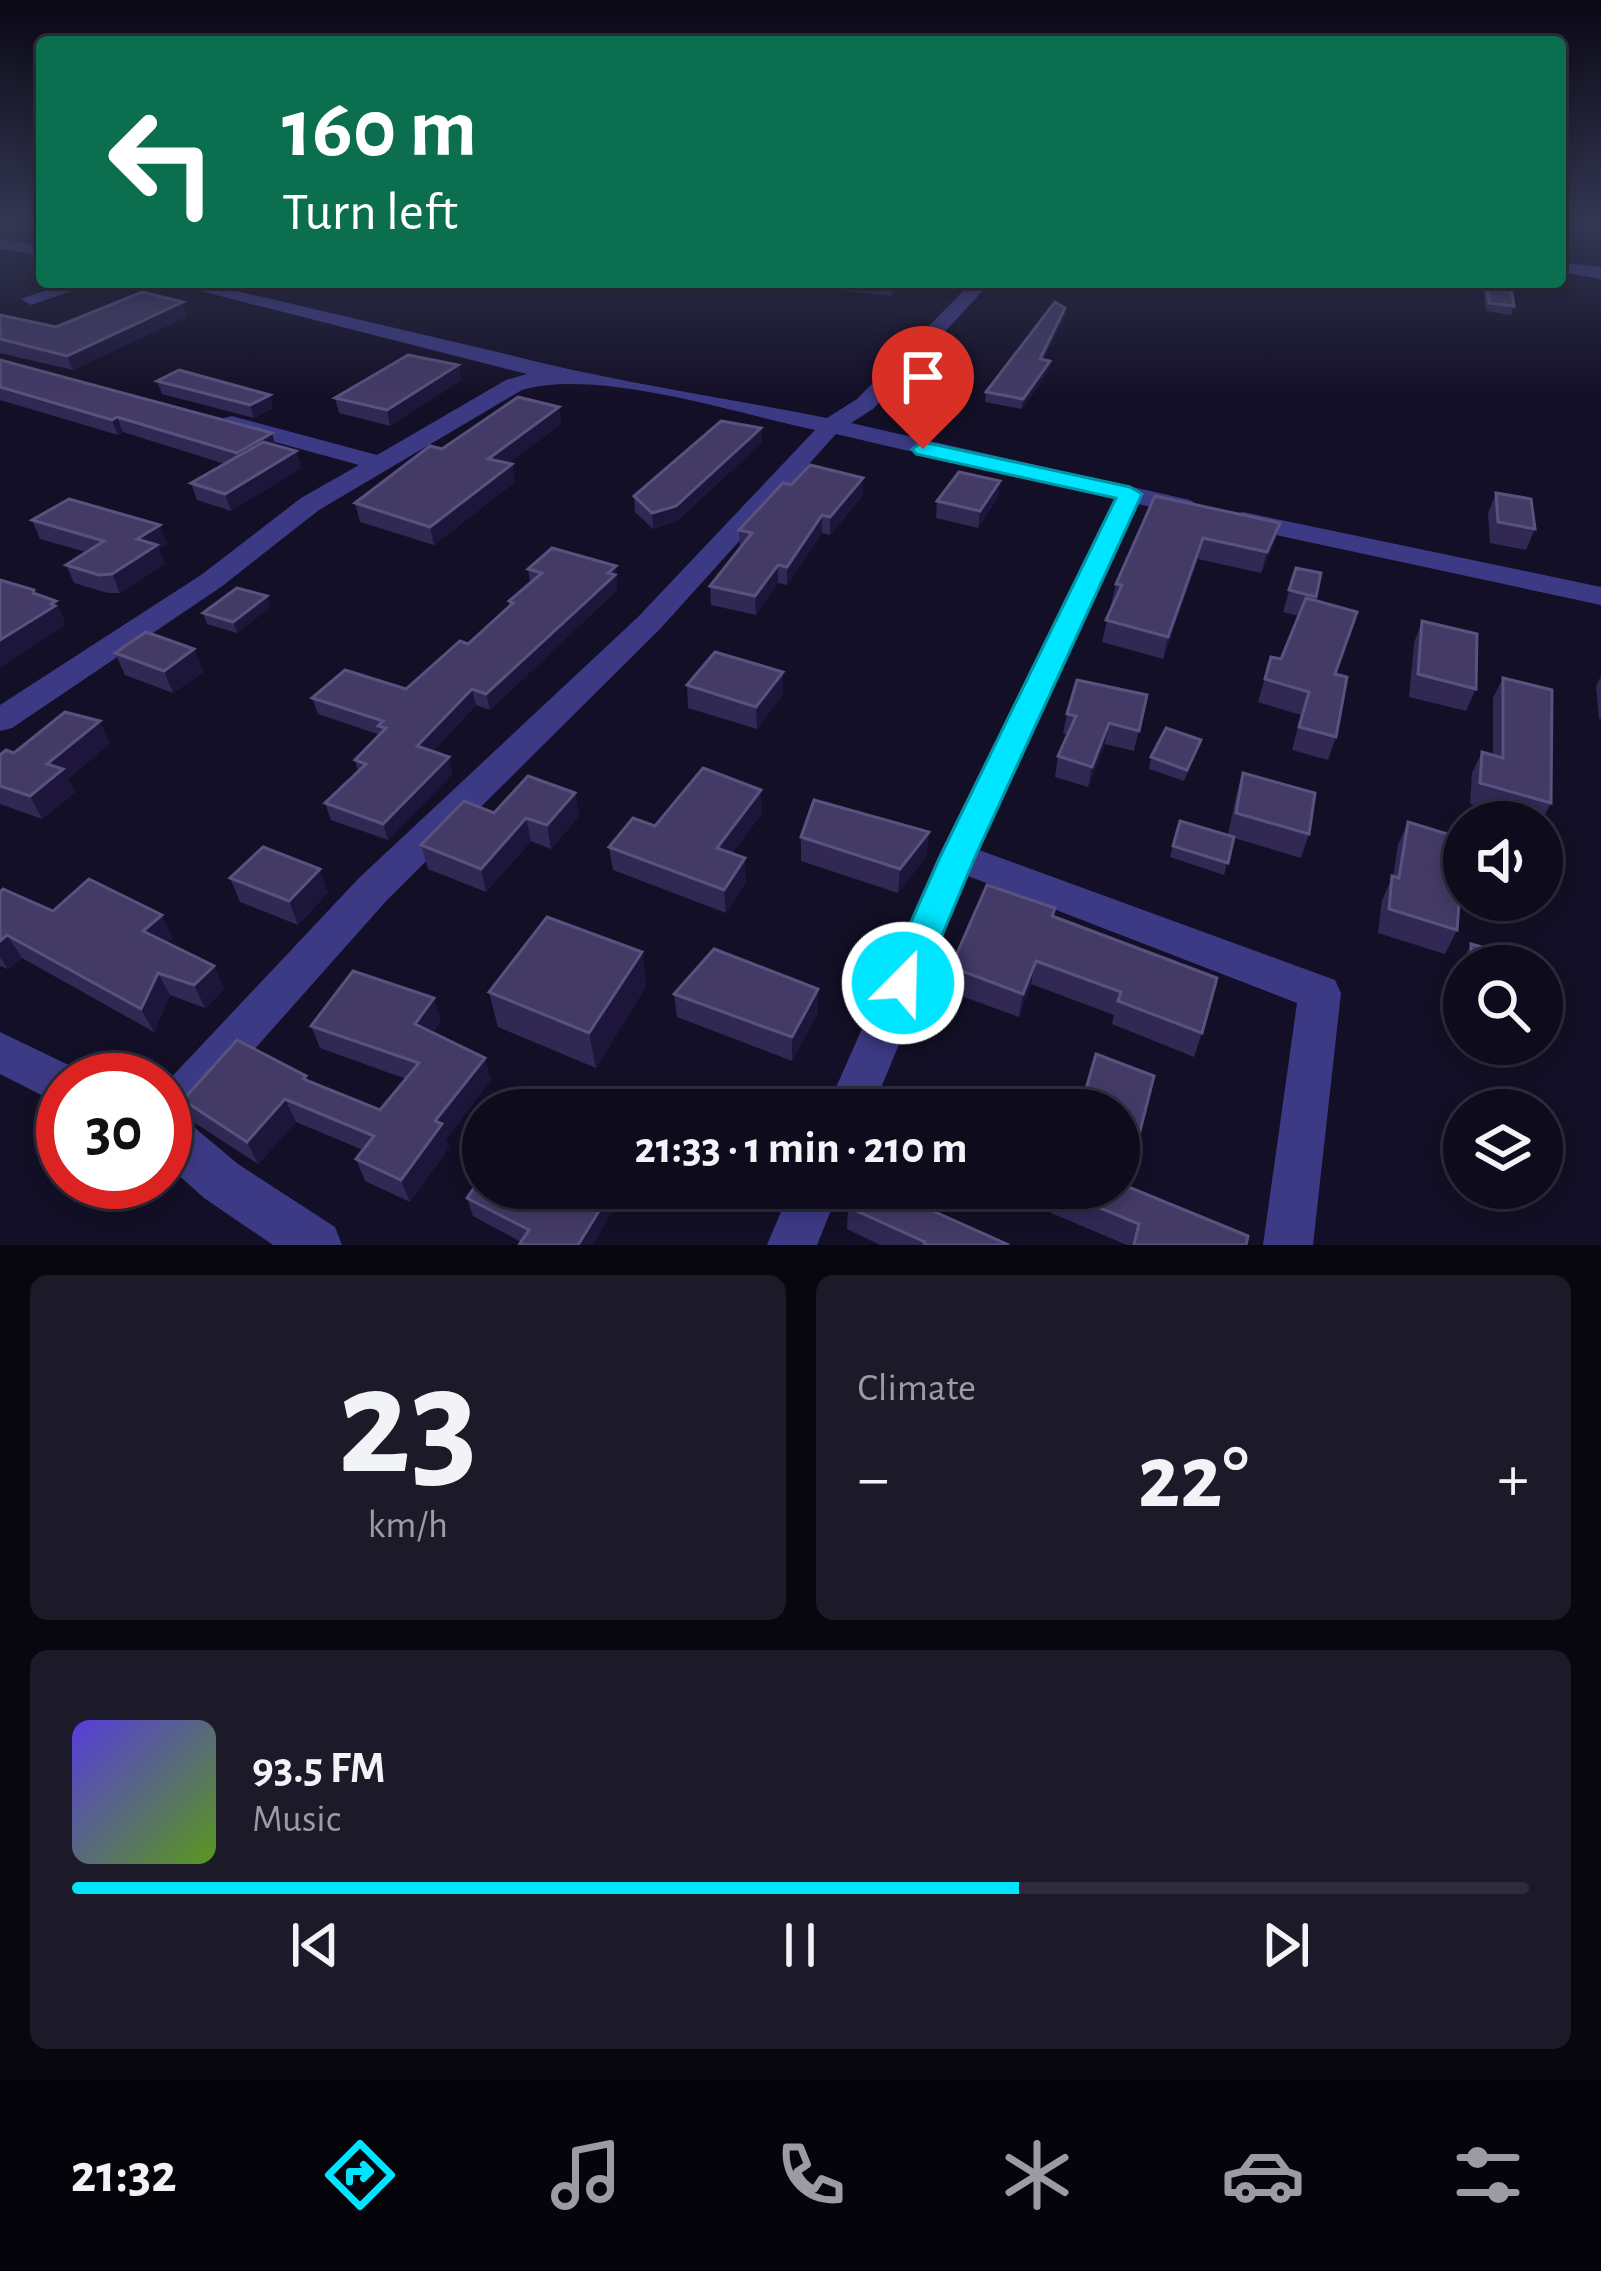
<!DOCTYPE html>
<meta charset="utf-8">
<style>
:root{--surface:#0e0b1c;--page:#1c1929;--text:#f1f3f6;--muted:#9b9ba3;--line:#2e2b3b;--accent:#00e5ff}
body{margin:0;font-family:"Alegreya Sans",sans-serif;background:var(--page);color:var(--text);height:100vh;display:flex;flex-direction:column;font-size:45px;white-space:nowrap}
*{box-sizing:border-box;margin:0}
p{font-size:39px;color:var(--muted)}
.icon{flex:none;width:66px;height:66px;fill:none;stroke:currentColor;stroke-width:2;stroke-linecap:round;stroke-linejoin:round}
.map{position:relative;height:1245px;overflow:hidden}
.panel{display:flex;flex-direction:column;gap:30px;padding:30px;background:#08060f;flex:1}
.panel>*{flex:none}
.banner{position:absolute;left:36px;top:36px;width:1530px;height:252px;border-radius:12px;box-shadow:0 6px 18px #0003,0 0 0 3px var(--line);background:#0b6e4f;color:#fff;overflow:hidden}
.fabs{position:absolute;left:1443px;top:801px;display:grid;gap:24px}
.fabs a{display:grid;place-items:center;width:120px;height:120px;border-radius:50%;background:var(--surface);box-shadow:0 6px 18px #0003,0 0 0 3px var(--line);font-size:60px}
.speed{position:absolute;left:36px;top:1053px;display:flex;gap:24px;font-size:60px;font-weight:700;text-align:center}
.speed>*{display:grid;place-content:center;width:156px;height:156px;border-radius:50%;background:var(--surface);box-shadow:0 6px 18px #0003,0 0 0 3px var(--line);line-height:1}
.speed .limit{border:18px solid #d22;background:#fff;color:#111}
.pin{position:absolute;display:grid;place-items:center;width:102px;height:102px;color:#fff;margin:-123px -51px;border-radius:50% 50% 50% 0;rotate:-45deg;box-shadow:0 0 12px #0007}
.pin .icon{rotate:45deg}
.me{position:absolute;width:132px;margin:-66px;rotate:23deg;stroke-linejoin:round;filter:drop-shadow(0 0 9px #0008)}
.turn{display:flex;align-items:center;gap:42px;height:252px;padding:0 48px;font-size:54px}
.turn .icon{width:156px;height:156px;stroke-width:2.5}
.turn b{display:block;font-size:84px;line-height:102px}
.big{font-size:90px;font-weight:700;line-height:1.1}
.panel .widget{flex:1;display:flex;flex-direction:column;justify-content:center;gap:18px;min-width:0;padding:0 42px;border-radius:18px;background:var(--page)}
.panel .dial{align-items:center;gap:0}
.dial b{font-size:156px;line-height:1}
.song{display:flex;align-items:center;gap:36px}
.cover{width:144px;height:144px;border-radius:18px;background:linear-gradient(135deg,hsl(250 70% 55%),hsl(90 70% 35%))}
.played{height:12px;border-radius:6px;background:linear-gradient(90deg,var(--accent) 65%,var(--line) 65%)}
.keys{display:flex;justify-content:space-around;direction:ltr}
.heat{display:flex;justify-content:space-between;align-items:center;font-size:66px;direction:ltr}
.panel .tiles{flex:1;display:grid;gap:30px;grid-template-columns:1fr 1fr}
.widget:last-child{grid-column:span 2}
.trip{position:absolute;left:462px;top:1089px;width:678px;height:120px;border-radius:60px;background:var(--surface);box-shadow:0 6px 18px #0003,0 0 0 3px var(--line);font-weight:700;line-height:120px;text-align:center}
.tab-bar{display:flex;height:192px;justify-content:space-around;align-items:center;background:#06040b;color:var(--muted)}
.tab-bar .icon{width:84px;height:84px}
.tab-bar .current{color:var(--accent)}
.tab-bar b{font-size:54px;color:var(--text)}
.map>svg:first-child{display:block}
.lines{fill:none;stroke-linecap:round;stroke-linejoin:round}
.minor{fill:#3d3a85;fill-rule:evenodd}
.wall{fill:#312854}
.shaded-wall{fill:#1d163a}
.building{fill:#433a66;stroke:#5a527e;stroke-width:3}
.route{fill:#00e5ff;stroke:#0095a6;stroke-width:3}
</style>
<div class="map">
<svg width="1601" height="1245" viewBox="0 0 1601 1245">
<rect width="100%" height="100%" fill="#130f26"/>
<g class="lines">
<g class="minor">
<polygon points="0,239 42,246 42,256 0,249"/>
<polygon points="1560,262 1601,267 1601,279 1560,272"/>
<polygon points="69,282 98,282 31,305 21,299"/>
<path d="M165,282h33l308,72c103,27 215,43 321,64l30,-19 115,-117h19l-118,127 -22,14 339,77 13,8 -13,8 -52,-12 -159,346 356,130 6,13 -28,252h-50l34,-242 -329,-127 -96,234h-46l112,-253 177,-358 -279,-65 -176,195 -273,271 -198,223 49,41 97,63 7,18h-69l-69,-47 -39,-35v-79l194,-206 279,-261 177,-187c-80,-17 -217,-62 -293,-40l-203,120 -98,77 -209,141 -12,3v-26l201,-130 100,-77 58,-33 -135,-37v-10l8,-2 145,39 129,-75 21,-6z"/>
<polygon points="1243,512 1601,587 1601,605 1234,526 1230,520 1234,514"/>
<polygon points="0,1032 79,1070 83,1080 63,1080 63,1106 0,1074"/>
<polygon points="791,1188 840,1188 817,1245 767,1245"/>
</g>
</g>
<g class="wall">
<polygon points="845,282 905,282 892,296 845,291"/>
<polygon points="1482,282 1510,282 1514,306 1511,315 1486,311"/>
<polygon points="1065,308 1064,317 1043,360 1050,361 1049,370 1022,409 985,402 986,392"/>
<polygon points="0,315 56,327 187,316 73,370 0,353"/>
<polygon points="0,360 272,433 275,446 296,451 301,468 231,511 197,500 191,483 225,464 123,432 118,435 0,400"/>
<polygon points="458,365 461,380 390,426 339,413 335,398"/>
<polygon points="157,381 273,408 254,418 162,394"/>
<polygon points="559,407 561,424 509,463 512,464 515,482 434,545 360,522 355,503 442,449"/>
<polygon points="761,428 762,442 677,521 653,529 635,512 634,496"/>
<polygon points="1000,481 998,497 978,528 936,518 937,501"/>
<polygon points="1496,493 1535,529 1526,550 1490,543 1488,513"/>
<polygon points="863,495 830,535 822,533 787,585 778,583 756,615 711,605 710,586 740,548 739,530"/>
<polygon points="1155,496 1280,523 1274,543 1261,573 1198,559 1163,659 1102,642 1116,584"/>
<polygon points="32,520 167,543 159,549 165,564 120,593 108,593 74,583 66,565 86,552 40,539"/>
<polygon points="616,566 617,590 490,710 476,705 433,751 453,773 388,840 331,820 325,803 358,771 355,760 380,735 318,714 312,698 406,689 468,644 509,606 509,601 530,582 528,569"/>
<polygon points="1296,568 1321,573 1315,600 1335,674 1336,737 1328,760 1292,750 1301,715 1258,702 1271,657 1281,659 1299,616 1283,612"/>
<polygon points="267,596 270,607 237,633 207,624 203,613"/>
<polygon points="1422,621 1476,689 1466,711 1409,697 1414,643"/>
<polygon points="194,649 203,672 173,693 125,675 115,653"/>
<polygon points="783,672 783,694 757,729 688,708 687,685"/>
<polygon points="1601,676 1601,719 1599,719 1596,686"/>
<polygon points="1503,678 1551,803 1541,822 1532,822 1470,804 1472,773 1482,752 1493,755 1493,698"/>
<polygon points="1147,695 1134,751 1105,744 1088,787 1055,777 1058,756 1068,735 1063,734 1067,714"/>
<polygon points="1201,740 1184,781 1149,769 1151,757"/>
<polygon points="110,743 68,779 75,792 42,819 0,804 0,755"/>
<polygon points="1243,773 1309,834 1301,858 1234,838 1224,875 1170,857 1180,821 1228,835 1236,796"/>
<polygon points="575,793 579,816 551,849 531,841 486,892 428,869 421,845 494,813"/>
<polygon points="762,813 732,853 746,882 726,913 613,870 609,847 655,826"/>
<polygon points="1408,822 1457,930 1445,954 1378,933 1382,900 1393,876 1398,845"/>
<polygon points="801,837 927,855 898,893 801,861"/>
<polygon points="230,878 328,892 298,925 240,902"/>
<polygon points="0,892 53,911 173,938 167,943 214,966 224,989 205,1008 170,995 154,1032 22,958 8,969 0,966"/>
<polygon points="1055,908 1054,916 1202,1033 1194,1057 1112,1024 1114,1015 1031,984 1019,1017 948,991 951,967"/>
<polygon points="1471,944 1546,965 1552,1034 1537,1058 1493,1044 1542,1044 1542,966 1464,966 1464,1035 1460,1033 1459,967"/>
<polygon points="642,952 646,986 596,1068 498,1027 489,992"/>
<polygon points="674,994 818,1012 792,1061 677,1017"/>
<polygon points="441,1021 433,1033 491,1080 446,1139 449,1147 410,1202 365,1181 356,1159 363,1150 296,1122 258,1164 195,1123 183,1100 308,1081 380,1110 406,1079 320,1048 311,1026"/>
<polygon points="1126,1186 1246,1245 1127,1245 1051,1213 1057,1188"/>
<polygon points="856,1188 947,1188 938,1213 1009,1245 880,1245 847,1229 848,1207"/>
<polygon points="553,1192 613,1211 521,1242 473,1216 467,1198"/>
</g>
<g class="shaded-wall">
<polygon points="897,282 905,282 892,296 892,287"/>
<polygon points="183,302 187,316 73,370 67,356"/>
<polygon points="1065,308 1064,317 1039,368 1040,359"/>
<polygon points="1050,361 1049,370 1022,409 1023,399"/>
<polygon points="458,365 461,380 390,426 387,410"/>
<polygon points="270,395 273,408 254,418 250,405"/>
<polygon points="559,407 561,424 491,477 488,459"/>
<polygon points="117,417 123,432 118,435 112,420"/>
<polygon points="761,428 762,442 677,521 653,529 652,513"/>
<polygon points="272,433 276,449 242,469 237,453"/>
<polygon points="296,451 301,468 231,511 225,494"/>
<polygon points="512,464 515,482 434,545 430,527"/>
<polygon points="863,478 863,495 830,535 830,517"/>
<polygon points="1000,481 998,497 978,528 980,511"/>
<polygon points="822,515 822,533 787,585 787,567"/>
<polygon points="1280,523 1274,543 1261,573 1267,552"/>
<polygon points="160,525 167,543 159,549 165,564 120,593 112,574 137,539"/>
<polygon points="1203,538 1198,559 1163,659 1168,637"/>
<polygon points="778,565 778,583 756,615 755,596"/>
<polygon points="616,566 617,590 490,710 486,694"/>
<polygon points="267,596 270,607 237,633 233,622"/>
<polygon points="56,601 65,621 63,623 64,626 0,668 0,640"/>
<polygon points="194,649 203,672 173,693 164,671"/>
<polygon points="783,672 783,694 757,729 756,707"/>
<polygon points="472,689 476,705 422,763 417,746"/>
<polygon points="100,721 110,743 68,779 75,792 42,819 30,796 47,764"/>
<polygon points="1109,723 1105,744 1088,787 1092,767"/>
<polygon points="449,757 453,773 388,840 383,824"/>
<polygon points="761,790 762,813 718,871 717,848"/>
<polygon points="575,793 579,816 551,849 547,825"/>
<polygon points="526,818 531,841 486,892 481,869"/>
<polygon points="929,832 927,855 898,893 900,869"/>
<polygon points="745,858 746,882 726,913 724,890"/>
<polygon points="320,869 328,892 298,925 289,901"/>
<polygon points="162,915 173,938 154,954 143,931"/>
<polygon points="7,935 22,958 8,969 0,957 0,941"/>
<polygon points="642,952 646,986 596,1068 589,1033"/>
<polygon points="1036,961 1031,984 1019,1017 1023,994"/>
<polygon points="214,966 224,989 205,1008 194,985"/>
<polygon points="158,973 170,995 154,1032 141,1009"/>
<polygon points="818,989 818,1012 792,1061 792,1037"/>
<polygon points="434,998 441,1021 423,1047 415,1024"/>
<polygon points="485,1058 491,1080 446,1139 449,1147 410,1202 401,1180 435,1121"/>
<polygon points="285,1099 296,1122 258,1164 247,1142"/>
<polygon points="942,1188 947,1188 930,1234 933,1211"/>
<polygon points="610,1193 613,1211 593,1245 578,1245"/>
</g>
<g class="building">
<polygon points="845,282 897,282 892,287"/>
<polygon points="1486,282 1510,282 1514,306 1489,303"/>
<polygon points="142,292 183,302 67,356 0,339 0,315 56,327"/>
<polygon points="1055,302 1065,308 1040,359 1050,361 1023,399 986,392"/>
<polygon points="408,355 458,365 387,410 335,398"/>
<polygon points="0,360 272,433 237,453 117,417 112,420 0,387"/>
<polygon points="179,370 270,395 250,405 157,381"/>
<polygon points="518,397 559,407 488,459 512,464 430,527 355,503 430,446 442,449"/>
<polygon points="721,421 761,428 676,506 652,513 634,496"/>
<polygon points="263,442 296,451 225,494 191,483"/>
<polygon points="810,465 863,478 830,517 822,515 787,567 778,565 755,596 710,586 752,533 739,530 783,483 791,485"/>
<polygon points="959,472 1000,481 980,511 937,501"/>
<polygon points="1496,493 1531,499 1535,529 1498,522"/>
<polygon points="1155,496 1280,523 1267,552 1203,538 1168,637 1106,620 1122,585 1116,584"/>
<polygon points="69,499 160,525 137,539 157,545 112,574 99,575 66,565 104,541 32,520"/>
<polygon points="552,548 616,566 608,573 615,575 486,694 472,689 417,746 449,757 383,824 325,803 366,764 355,760 386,728 378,726 383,721 312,698 345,670 406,689 460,641 468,644 513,603 509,601 542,573 528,569"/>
<polygon points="1296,568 1321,573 1316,597 1289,590"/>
<polygon points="0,580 34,590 33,593 56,601 51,604 55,606 0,640"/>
<polygon points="237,588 267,596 233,622 203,613"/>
<polygon points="1306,598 1357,612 1335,674 1347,677 1336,737 1299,727 1309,692 1265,679 1271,657 1281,659"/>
<polygon points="1422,621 1477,634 1476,689 1418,674"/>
<polygon points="146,632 194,649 164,671 115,653"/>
<polygon points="715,652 783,672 756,707 687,685"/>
<polygon points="1503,678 1552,690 1551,803 1480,783 1482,752 1503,758"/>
<polygon points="1077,680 1147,695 1139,731 1109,723 1092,767 1058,756 1076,716 1067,714"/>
<polygon points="65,712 100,721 47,764 63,769 30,796 0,786 0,755 6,750 14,753"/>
<polygon points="1166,728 1201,740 1187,770 1151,757"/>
<polygon points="703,768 761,790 717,848 745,858 724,890 609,847 633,818 655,826"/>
<polygon points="1243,773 1315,793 1309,834 1236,813"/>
<polygon points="528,776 575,793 547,825 526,818 481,869 421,845 464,801 494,813"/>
<polygon points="814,800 929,832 900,869 801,837"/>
<polygon points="1180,821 1234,837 1228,863 1173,846"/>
<polygon points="1408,822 1464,839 1457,930 1389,909 1392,876 1399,878"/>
<polygon points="263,847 320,869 289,901 230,878"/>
<polygon points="89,879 162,915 143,931 214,966 194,985 158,973 141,1009 7,935 0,941 0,892 3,889 53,911"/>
<polygon points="987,885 1055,908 1052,916 1217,978 1202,1033 1118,1001 1121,992 1036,961 1023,994 951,967"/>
<polygon points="547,917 642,952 589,1033 489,992"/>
<polygon points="1471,944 1546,965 1552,1034 1542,1031 1542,966 1472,966"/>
<polygon points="714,949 818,989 792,1037 674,994"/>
<polygon points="353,971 434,998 415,1024 485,1058 435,1121 442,1124 401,1180 356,1159 374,1136 285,1099 247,1142 183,1100 237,1040 306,1076 303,1079 380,1110 419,1063 311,1026"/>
<polygon points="1096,1054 1154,1076 1126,1186 1248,1236 1246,1245 1134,1245 1139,1224 1056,1190 1057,1188 1119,1188 1119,1110 1080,1110"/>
<polygon points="483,1175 483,1188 544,1188 553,1192 556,1188 600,1188 610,1193 578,1245 519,1245 529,1230 467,1198"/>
<polygon points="856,1188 942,1188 933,1211 1009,1245 924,1245 925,1242 848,1207"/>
</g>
<linearGradient id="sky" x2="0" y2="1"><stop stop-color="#0a0815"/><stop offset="0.56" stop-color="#333752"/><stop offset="1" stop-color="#333752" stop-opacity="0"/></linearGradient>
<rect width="1601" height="398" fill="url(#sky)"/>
<polygon class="route" points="923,442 1130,487 1142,494 975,857 922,983 917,995 903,999 890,995 884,983 940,857 1116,498 916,454 912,449"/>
</svg>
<div class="fabs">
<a><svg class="icon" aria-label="sound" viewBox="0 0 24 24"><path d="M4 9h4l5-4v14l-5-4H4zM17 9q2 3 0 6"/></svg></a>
<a><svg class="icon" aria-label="search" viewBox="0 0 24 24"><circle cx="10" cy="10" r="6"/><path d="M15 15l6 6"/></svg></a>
<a><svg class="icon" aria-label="layers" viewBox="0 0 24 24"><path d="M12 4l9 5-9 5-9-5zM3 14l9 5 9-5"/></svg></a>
</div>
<div class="speed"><div class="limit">30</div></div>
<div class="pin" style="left:923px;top:449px;background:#d93025"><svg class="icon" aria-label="arrive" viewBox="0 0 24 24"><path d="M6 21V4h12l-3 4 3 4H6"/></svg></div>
<svg class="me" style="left:903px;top:983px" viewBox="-20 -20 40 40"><circle r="17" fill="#00e5ff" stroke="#fff" stroke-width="3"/><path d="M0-11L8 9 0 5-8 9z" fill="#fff"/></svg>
<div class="trip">21:33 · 1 min · 210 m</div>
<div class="banner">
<div class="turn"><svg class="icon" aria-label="left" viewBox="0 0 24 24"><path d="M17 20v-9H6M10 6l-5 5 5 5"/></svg><div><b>160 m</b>Turn left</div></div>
</div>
</div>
<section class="panel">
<div class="tiles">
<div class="widget dial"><b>23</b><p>km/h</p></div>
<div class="widget"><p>Climate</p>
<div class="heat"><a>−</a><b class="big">22°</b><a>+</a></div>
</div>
<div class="widget">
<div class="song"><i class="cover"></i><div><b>93.5 FM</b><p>Music</p></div></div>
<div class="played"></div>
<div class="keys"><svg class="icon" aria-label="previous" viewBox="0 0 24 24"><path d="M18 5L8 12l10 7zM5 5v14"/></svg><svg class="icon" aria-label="pause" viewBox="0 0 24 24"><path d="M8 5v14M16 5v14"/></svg><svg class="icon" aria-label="next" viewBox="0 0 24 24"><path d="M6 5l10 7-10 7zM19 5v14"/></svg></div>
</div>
</div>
</section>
<nav class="tab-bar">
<b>21:32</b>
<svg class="icon current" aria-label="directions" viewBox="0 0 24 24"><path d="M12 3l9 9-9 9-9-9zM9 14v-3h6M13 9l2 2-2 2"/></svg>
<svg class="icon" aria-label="music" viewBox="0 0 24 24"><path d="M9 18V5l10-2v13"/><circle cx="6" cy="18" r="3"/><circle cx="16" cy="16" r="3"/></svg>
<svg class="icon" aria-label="phone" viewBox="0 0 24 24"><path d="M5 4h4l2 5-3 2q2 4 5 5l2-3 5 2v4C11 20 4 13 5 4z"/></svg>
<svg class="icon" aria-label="climate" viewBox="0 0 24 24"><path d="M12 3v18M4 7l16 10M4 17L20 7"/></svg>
<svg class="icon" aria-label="car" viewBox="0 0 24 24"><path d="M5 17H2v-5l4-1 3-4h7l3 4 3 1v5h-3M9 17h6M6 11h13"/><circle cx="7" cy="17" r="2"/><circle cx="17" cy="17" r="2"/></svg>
<svg class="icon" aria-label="filters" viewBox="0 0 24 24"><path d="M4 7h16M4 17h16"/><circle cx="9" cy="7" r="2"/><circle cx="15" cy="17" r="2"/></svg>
</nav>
